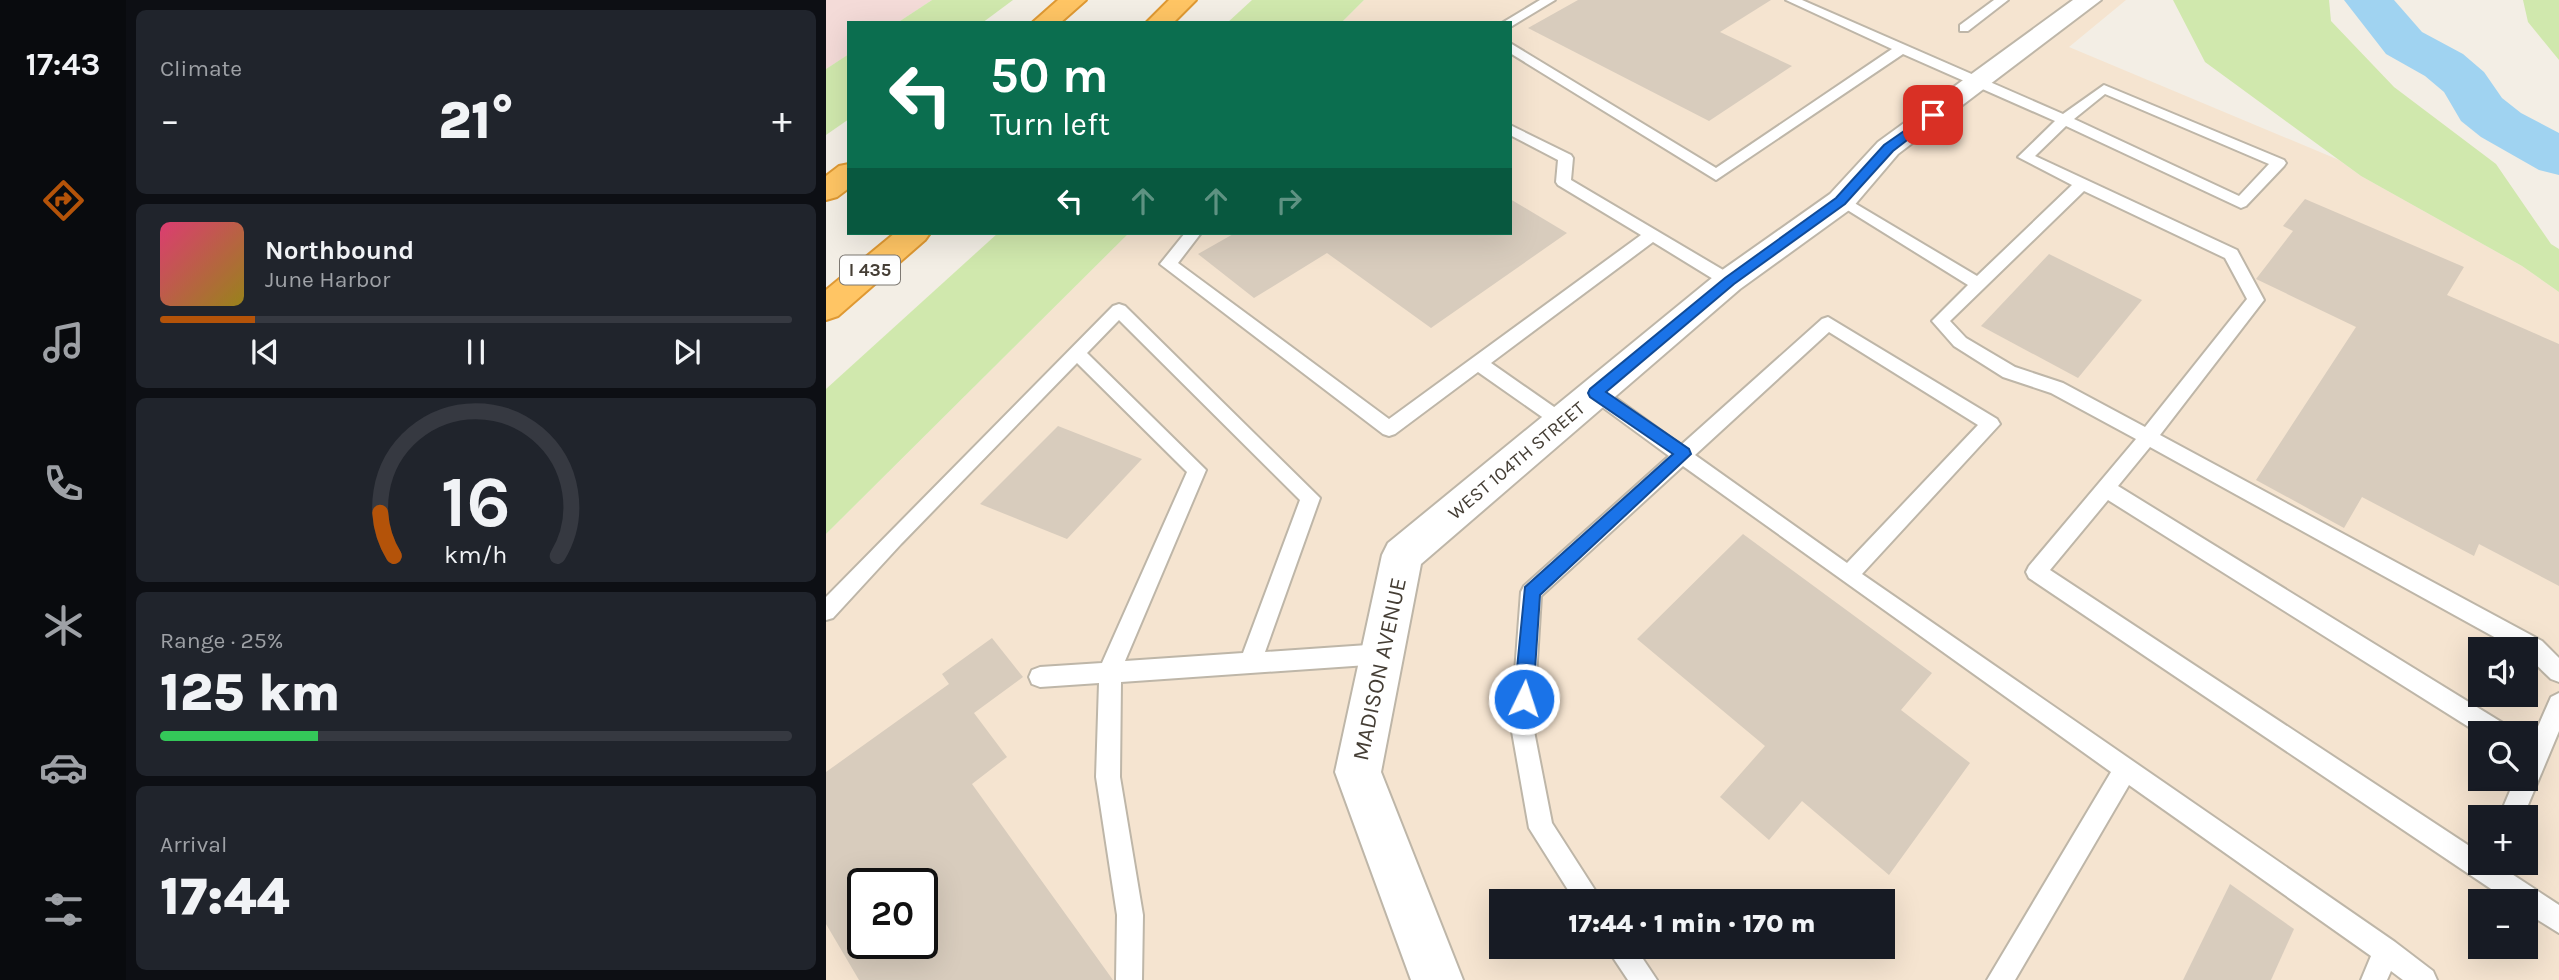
<!DOCTYPE html>
<meta charset="utf-8">
<style>
:root{--surface:#171b24;--page:#20242c;--text:#f1f3f6;--muted:#9ea1a6;--line:#363941;--accent:#b45309}
body{margin:0;font-family:Karla,sans-serif;background:var(--page);color:var(--text);height:100vh;display:flex;flex-direction:column;font-size:26px;white-space:nowrap}
*{box-sizing:border-box;margin:0}
p{font-size:23px;color:var(--muted)}
.icon{flex:none;width:38px;height:38px;fill:none;stroke:currentColor;stroke-width:2;stroke-linecap:round;stroke-linejoin:round}
.map{position:relative;flex:1;overflow:hidden}
.details{display:flex;flex-direction:column;gap:10px;padding:10px;background:#0d0f14;width:700px}
.details>*{flex:none}
.banner{position:absolute;left:21px;top:21px;width:665px;height:214px;border-radius:0px;box-shadow:0 7px 28px #0002;background:#0b6e4f;color:#fff;overflow:hidden}
.controls{position:absolute;left:1642px;top:637px;display:grid;gap:14px}
.controls a{display:grid;place-items:center;width:70px;height:70px;border-radius:0px;background:var(--surface);box-shadow:0 7px 28px #0002;font-size:35px}
.speed{position:absolute;left:21px;top:868px;display:flex;gap:14px;font-size:35px;font-weight:700;text-align:center}
.speed>*{display:grid;place-content:center;width:91px;height:91px;border-radius:50%;background:var(--surface);box-shadow:0 7px 28px #0002;line-height:1}
.speed .limit{border:4px solid #111;border-radius:10px;background:#fff;color:#111}
.pin{position:absolute;display:grid;place-items:center;width:60px;height:60px;color:#fff;margin:-30px;border-radius:14px;box-shadow:0 4px 10px #0006}
.me{position:absolute;width:77px;margin:-38px;rotate:4deg;stroke-linejoin:round;filter:drop-shadow(0 0 5px #0008)}
.turn{display:flex;align-items:center;gap:24px;height:147px;padding:0 28px;font-size:32px}
.turn .icon{width:91px;height:91px;stroke-width:2.5}
.turn b{display:block;font-size:49px;line-height:60px}
.lanes{display:flex;align-items:center;height:66px;padding:0 28px;background:#0003;justify-content:center;gap:35px;direction:ltr}
.lanes .off{opacity:.35}
.big{font-size:52px;font-weight:800;line-height:1.1}
.details .card{flex:1;display:flex;flex-direction:column;justify-content:center;gap:10px;min-width:0;padding:0 24px;border-radius:10px;background:var(--page)}
.details .dial{align-items:center;gap:0}
.dial svg{height:182px;overflow:visible;fill:none;stroke:var(--line);stroke-width:7;stroke-linecap:round;text-anchor:middle}
.dial text{fill:var(--text);stroke:none}
.song{display:flex;align-items:center;gap:21px}
.cover{width:84px;height:84px;border-radius:10px;background:linear-gradient(135deg,hsl(340 70% 55%),hsl(50 70% 35%))}
.played{height:7px;border-radius:4px;background:linear-gradient(90deg,var(--accent) 15%,var(--line) 15%)}
.keys{display:flex;justify-content:space-around;direction:ltr}
.heat{display:flex;justify-content:space-between;align-items:center;font-size:38px;direction:ltr}
.charge{height:10px;border-radius:5px;background:linear-gradient(90deg,#34c759 25%,var(--line) 0)}
.trip{position:absolute;left:663px;top:889px;width:406px;height:70px;border-radius:0px;background:var(--surface);box-shadow:0 7px 28px #0002;font-weight:800;line-height:70px;text-align:center}
main{display:flex;flex:1;min-height:0}
.menu{display:flex;flex-direction:column;width:126px;justify-content:space-around;align-items:center;background:#090b0e;color:var(--muted)}
.menu .icon{width:49px;height:49px}
.menu .active{color:var(--accent)}
.menu b{font-size:32px;color:var(--text)}
.map>svg:first-child{display:block}
.commercial{fill:#f5e4d0;fill-rule:evenodd}
.medical{fill:#f4dbd8}
.green{fill:#d0e8ad}
.lines{fill:none;stroke-linecap:round;stroke-linejoin:round}
.river{fill:#a0d3f1;fill-rule:evenodd}
.building{fill:#d8ccbd;fill-rule:evenodd}
.lane-casing{stroke:#beb6a8;stroke-width:4}
.street-casing{stroke:#beb6a8;stroke-width:4}
.highway-casing{stroke:#df9933;stroke-width:4}
.lane{fill:#fff;fill-rule:evenodd}
.street{fill:#fff;fill-rule:evenodd}
.highway{fill:#ffc564;fill-rule:evenodd}
.route{fill:#1a73e8;stroke:#114b97;stroke-width:2}
.labels{text-anchor:middle;stroke-width:5;stroke-linejoin:round;paint-order:stroke}
.shield{fill:#fff;stroke:#7d7872;stroke-width:2}
.shield-label{font-size:18px;font-weight:bold;fill:#453e35}
.street-label{font-size:19px;fill:#453e35;stroke:#fff}
.near-street-label{font-size:23px;fill:#453e35;stroke:#fff}
</style>
<main>
<nav class="menu">
<b>17:43</b>
<svg class="icon active" aria-label="directions" viewBox="0 0 24 24"><path d="M12 3l9 9-9 9-9-9zM9 14v-3h6M13 9l2 2-2 2"/></svg>
<svg class="icon" aria-label="music" viewBox="0 0 24 24"><path d="M9 18V5l10-2v13"/><circle cx="6" cy="18" r="3"/><circle cx="16" cy="16" r="3"/></svg>
<svg class="icon" aria-label="phone" viewBox="0 0 24 24"><path d="M5 4h4l2 5-3 2q2 4 5 5l2-3 5 2v4C11 20 4 13 5 4z"/></svg>
<svg class="icon" aria-label="climate" viewBox="0 0 24 24"><path d="M12 3v18M4 7l16 10M4 17L20 7"/></svg>
<svg class="icon" aria-label="car" viewBox="0 0 24 24"><path d="M5 17H2v-5l4-1 3-4h7l3 4 3 1v5h-3M9 17h6M6 11h13"/><circle cx="7" cy="17" r="2"/><circle cx="17" cy="17" r="2"/></svg>
<svg class="icon" aria-label="filters" viewBox="0 0 24 24"><path d="M4 7h16M4 17h16"/><circle cx="9" cy="7" r="2"/><circle cx="15" cy="17" r="2"/></svg>
</nav>
<section class="details">
<div class="card"><p>Climate</p>
<div class="heat"><a>−</a><b class="big">21°</b><a>+</a></div>
</div>
<div class="card">
<div class="song"><i class="cover"></i><div><b>Northbound</b><p>June Harbor</p></div></div>
<div class="played"></div>
<div class="keys"><svg class="icon" aria-label="previous" viewBox="0 0 24 24"><path d="M18 5L8 12l10 7zM5 5v14"/></svg><svg class="icon" aria-label="pause" viewBox="0 0 24 24"><path d="M8 5v14M16 5v14"/></svg><svg class="icon" aria-label="next" viewBox="0 0 24 24"><path d="M6 5l10 7-10 7zM19 5v14"/></svg></div>
</div>
<div class="card dial"><svg viewBox="0 0 100 80">
<path d="M14 69A42 42 0 1 1 86 69"/>
<path d="M14 69A42 42 0 0 1 8 50" stroke="#b45309"/>
<text x="50" y="56" font-size="32" font-weight="700">16</text>
<text x="50" y="72" font-size="11">km/h</text>
</svg></div>
<div class="card"><p>Range · 25%</p><b class="big">125 km</b><div class="charge"></div></div>
<div class="card"><p>Arrival</p><b class="big">17:44</b></div>
</section>
<div class="map">
<svg width="1733" height="980" viewBox="0 0 1733 980">
<rect width="100%" height="100%" fill="#f3eee5"/>
<path class="commercial" d="M538,0h762l-57,47 270,113 22,16 161,90 37,26v688h-1733v-446l303,-301h381v-210h-169zM1654,649h45v46h-45zM1654,733h45v46h-45zM1654,817h45v46h-45zM37,884h59v59h-59zM676,901h381v46h-381zM1654,901h45v46h-45z"/>
<polygon class="medical" points="0,0 106,0 71,23 23,23 23,54 0,69"/>
<g class="green">
<polygon points="106,0 187,0 156,23 71,23"/>
<polygon points="426,0 538,0 515,23 401,23"/>
<polygon points="1347,0 1503,0 1505,21 1568,87 1670,164 1725,244 1733,249 1733,292 1696,266 1535,176 1379,62"/>
<polygon points="1697,0 1733,0 1733,60 1702,22"/>
<polygon points="23,54 23,119 0,135 0,69"/>
<polygon points="172,233 303,233 0,534 0,389"/>
</g>
<g class="lines">
<polygon class="river" points="1518,0 1568,0 1596,32 1637,54 1658,72 1676,98 1695,113 1733,133 1733,175 1713,170 1655,137 1635,121 1618,92 1599,76 1560,54"/>
</g>
<g class="building">
<polygon points="752,0 945,0 894,32 966,66 883,121 702,28"/>
<polygon points="684,199 741,233 605,328 501,253 428,298 372,254 409,233 684,233"/>
<polygon points="1479,199 1638,267 1621,295 1733,344 1733,586 1653,544 1648,556 1536,497 1518,528 1430,480 1530,327 1430,279 1467,231 1457,226"/>
<polygon points="1223,254 1316,300 1252,378 1155,326"/>
<polygon points="232,426 316,459 241,539 154,504"/>
<polygon points="917,534 1106,673 1075,710 1144,763 1063,875 976,801 943,840 894,797 939,746 811,639"/>
<path d="M166,638l31,39 -49,36 33,44 -35,27 141,196h-254l-33,-56v-152l123,-88 -7,-10zM37,884h59v59h-59z"/>
<polygon points="1404,884 1468,929 1445,980 1357,980"/>
</g>
<g class="lines">
<defs>
<g id="lane">
<polygon points="714,0 729,0 686,26 684,23 676,23"/>
<path d="M960,0h16l261,114 41,-29 180,75 2,3 -2,3 -38,40 -5,2 -175,-82 -31,30 202,94 27,50 -104,135 382,206 17,17v24l-8,-3 -26,-25v-5h-9l-366,-202 -32,39 388,239 3,8 -29,1 -372,-234 -58,70 430,283v10h15l64,42v28l-34,-21v-11h-16l-480,-323 -3,-6 3,-6 107,-127 -85,-46 -48,-16 -49,-31 -22,-25 36,-36 -135,-84 3,-3h10l131,78 95,-91 -54,-28 37,-36 -152,-67 -187,126 -206,-127v-10l206,125 176,-119zM1279,94l164,70 -30,32 -165,-77zM1258,191l141,67 22,41 -102,128 -82,-44 -48,-16 -49,-29 -16,-17z"/>
<polygon points="1168,0 1182,0 1142,31 1134,31 1134,25"/>
<polygon points="684,125 745,155 747,158 745,180 909,277 911,281 903,287 897,285 827,242 665,363 741,416 744,421 741,426 729,426 652,372 569,434 563,436 557,434 334,264 359,233 375,233 352,263 563,419 815,235 732,185 730,182 732,160 684,135"/>
<path d="M293,304l6,2 195,192 -55,154 117,-8 8,3 3,7 -3,7 -8,3 -261,18 -1,95 23,138 -1,65h-26l1,-65 -21,-138 3,-94 -59,4 -8,-3 -3,-7 3,-7 8,-3 62,-4 85,-191 -110,-109 -176,181 -68,74 -7,2v-23l287,-291zM293,320l181,180 -57,153 -118,8 81,-191 -119,-117z"/>
<path d="M1002,317l169,102 3,5 -138,150 533,368 38,29 4,9h-34l-12,-9 -4,9h-26l10,-24 -242,-171 -114,195h-28l124,-208 -428,-306 -142,130 -8,130 19,97 50,78h-27l-46,-73 -18,-102 10,-134 3,-6 145,-130 -79,-58 -3,-5 3,-5h12l79,57 141,-126zM1003,332l149,93 -131,138 -152,-108z"/>
<polygon points="1733,693 1733,731 1697,817 1673,817 1689,779 1699,779 1699,756 1725,697"/>
<polygon points="780,947 809,947 831,980 802,980"/>
</g>
<polygon id="street" points="1247,0 1275,0 1072,154 1026,208 914,289 595,564 555,772 637,980 585,980 509,772 556,555 562,543 892,273 1004,194 1052,142"/>
<g id="highway">
<polygon points="232,0 260,0 234,23 206,23"/>
<polygon points="343,0 370,0 347,23 320,23"/>
<polygon points="23,164 23,188 11,197 0,200 0,176 13,166"/>
<polygon points="69,233 104,233 99,240 12,316 0,320 0,290"/>
</g>
</defs>
<use href="#lane" class="lane-casing"/>
<use href="#street" class="street-casing"/>
<use href="#highway" class="highway-casing"/>
<use href="#lane" class="lane"/>
<use href="#street" class="street"/>
<use href="#highway" class="highway"/>
</g>
<polygon class="route" points="1107,111 1113,115 1111,117 1067,151 1019,204 908,284 780,392 863,449 865,454 714,595 707,699 704,705 698,708 691,705 688,699 699,587 847,454 764,397 762,393 764,389 899,278 1010,198 1058,145"/>
<g class="labels">
<rect class="shield" x="14" y="255.5" width="60" height="29" rx="5"/>
<g class="shield-label">
<text x="44" y="276">I 435</text>
</g>
<g class="street-label">
<text transform="translate(690 460) rotate(-40)" y="7">WEST 104TH STREET</text>
</g>
<g class="near-street-label">
<text transform="translate(553 669) rotate(-78)" y="8">MADISON AVENUE</text>
</g>
</g>
</svg>
<div class="controls">
<a><svg class="icon" aria-label="sound" viewBox="0 0 24 24"><path d="M4 9h4l5-4v14l-5-4H4zM17 9q2 3 0 6"/></svg></a>
<a><svg class="icon" aria-label="search" viewBox="0 0 24 24"><circle cx="10" cy="10" r="6"/><path d="M15 15l6 6"/></svg></a>
<a>+</a>
<a>−</a>
</div>
<div class="speed"><div class="limit">20</div></div>
<div class="pin" style="left:1107px;top:115px;background:#d93025"><svg class="icon" aria-label="arrive" viewBox="0 0 24 24"><path d="M6 21V4h12l-3 4 3 4H6"/></svg></div>
<svg class="me" style="left:698px;top:699px" viewBox="-20 -20 40 40"><circle r="17" fill="#1a73e8" stroke="#fff" stroke-width="3"/><path d="M0-11L8 9 0 5-8 9z" fill="#fff"/></svg>
<div class="trip">17:44 · 1 min · 170 m</div>
<div class="banner">
<div class="turn"><svg class="icon" aria-label="left" viewBox="0 0 24 24"><path d="M17 20v-9H6M10 6l-5 5 5 5"/></svg><div><b>50 m</b>Turn left</div></div>
<div class="lanes"><svg class="icon" aria-label="left" viewBox="0 0 24 24"><path d="M17 20v-9H6M10 6l-5 5 5 5"/></svg><svg class="icon off" aria-label="ahead" viewBox="0 0 24 24"><path d="M12 20V5M6 11l6-6 6 6"/></svg><svg class="icon off" aria-label="ahead" viewBox="0 0 24 24"><path d="M12 20V5M6 11l6-6 6 6"/></svg><svg class="icon off" aria-label="right" viewBox="0 0 24 24"><path d="M7 20v-9h11M14 6l5 5-5 5"/></svg></div>
</div>
</div>
</main>
